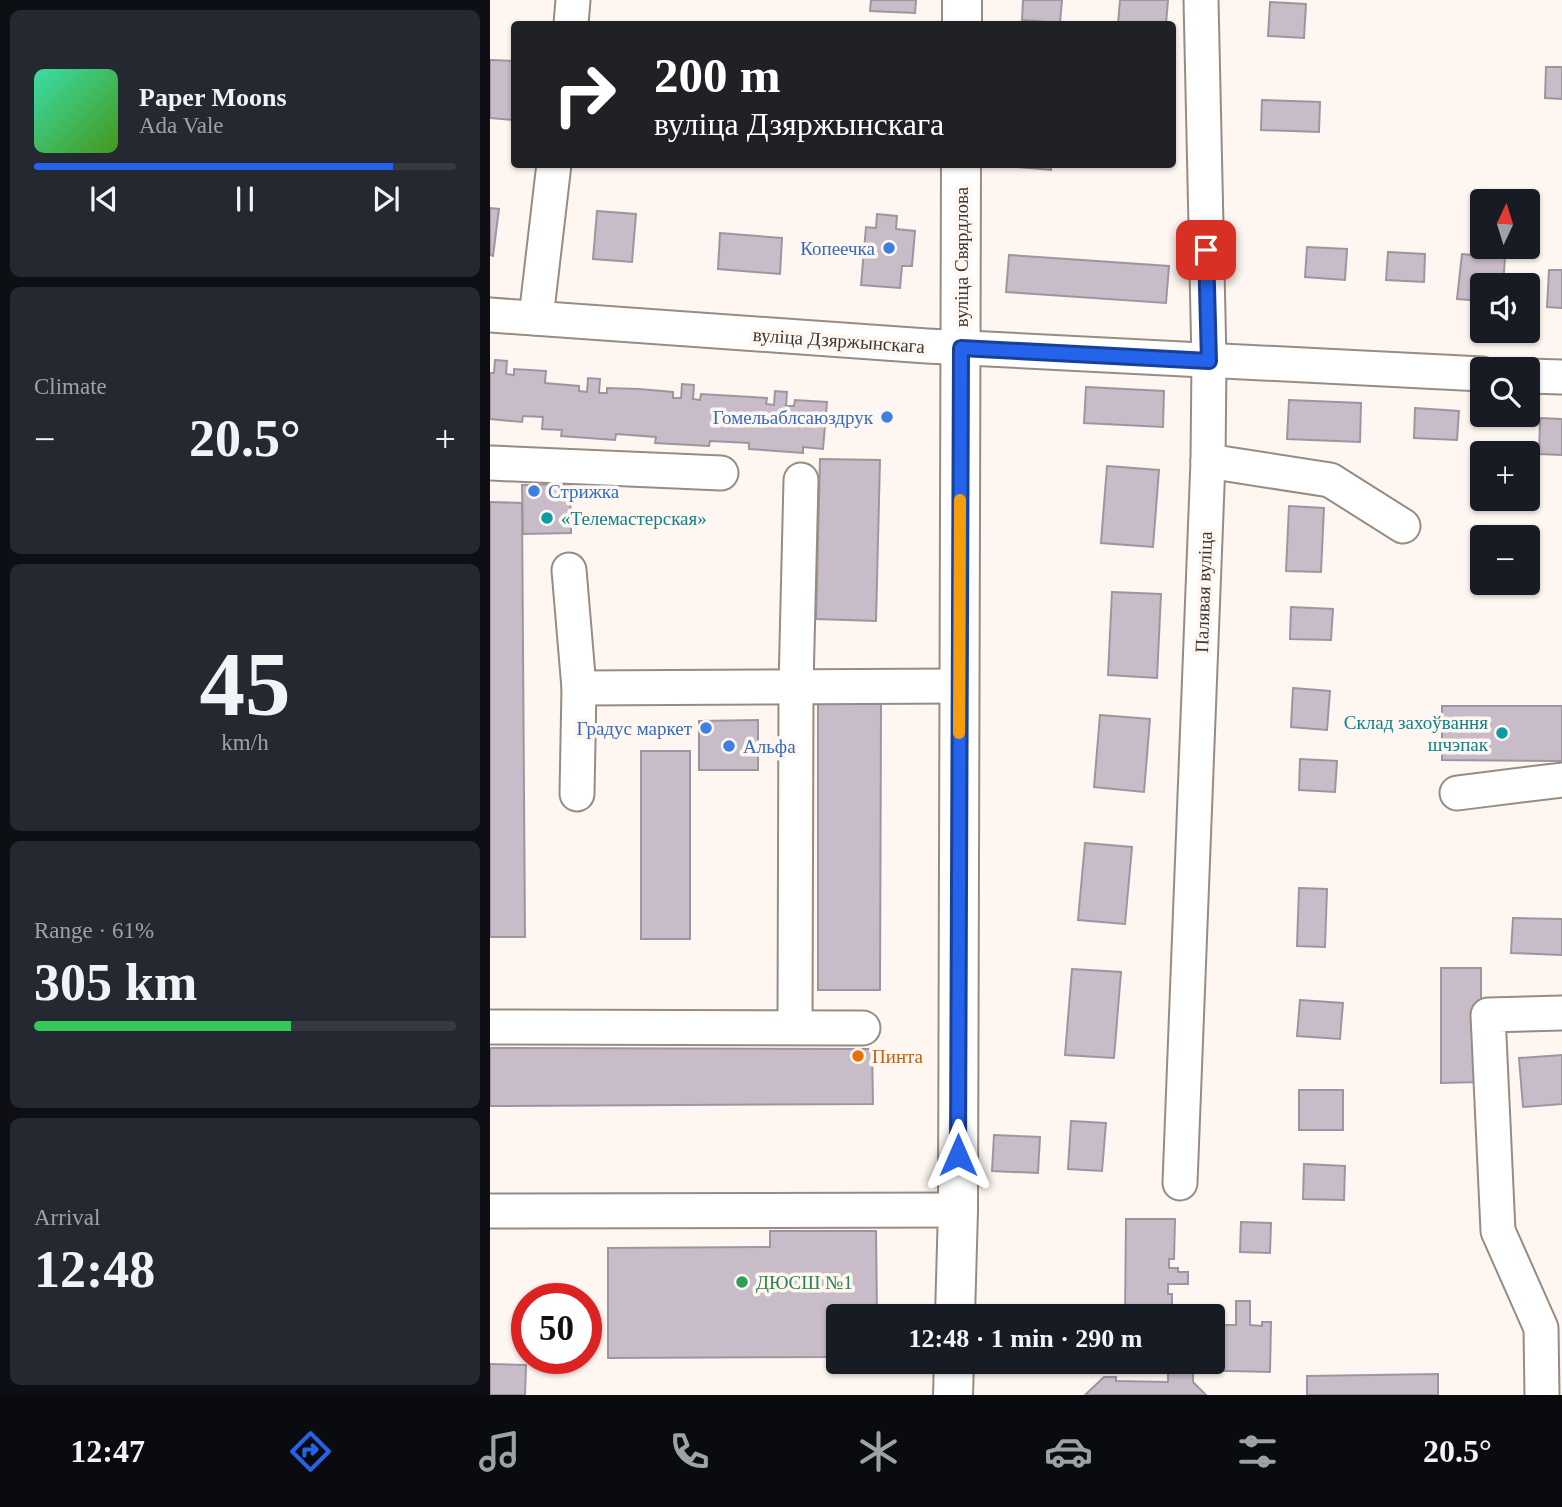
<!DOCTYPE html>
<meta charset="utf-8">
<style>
:root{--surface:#171b24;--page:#242831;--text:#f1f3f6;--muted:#9ea1a6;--line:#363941;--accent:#2563eb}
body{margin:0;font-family:"Times New Roman",serif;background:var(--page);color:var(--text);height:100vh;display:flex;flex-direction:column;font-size:26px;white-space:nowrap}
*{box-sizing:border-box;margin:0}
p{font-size:23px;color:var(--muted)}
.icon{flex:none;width:38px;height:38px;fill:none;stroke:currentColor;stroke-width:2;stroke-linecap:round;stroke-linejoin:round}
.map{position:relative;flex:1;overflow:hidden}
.sheet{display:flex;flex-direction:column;gap:10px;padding:10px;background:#0d0f14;width:490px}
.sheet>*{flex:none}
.banner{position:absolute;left:21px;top:21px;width:665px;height:147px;border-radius:7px;box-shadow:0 2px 5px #0004;background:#202124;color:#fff;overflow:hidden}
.needle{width:46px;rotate:4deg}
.fabs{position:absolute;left:980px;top:189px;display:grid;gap:14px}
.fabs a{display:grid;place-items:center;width:70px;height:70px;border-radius:7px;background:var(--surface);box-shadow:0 2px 5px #0004;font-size:35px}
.speed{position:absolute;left:21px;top:1283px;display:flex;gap:14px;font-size:35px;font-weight:700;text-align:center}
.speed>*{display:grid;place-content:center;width:91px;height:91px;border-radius:50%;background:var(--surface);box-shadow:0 2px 5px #0004;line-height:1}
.speed .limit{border:10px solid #d22;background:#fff;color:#111}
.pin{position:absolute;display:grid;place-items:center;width:60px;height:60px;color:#fff;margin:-30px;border-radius:14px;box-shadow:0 4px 10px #0006}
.me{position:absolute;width:77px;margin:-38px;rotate:0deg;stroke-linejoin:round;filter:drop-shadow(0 0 5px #0008)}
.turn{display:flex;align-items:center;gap:24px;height:147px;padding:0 28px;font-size:32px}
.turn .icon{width:91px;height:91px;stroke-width:2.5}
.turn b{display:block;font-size:49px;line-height:60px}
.big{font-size:52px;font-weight:700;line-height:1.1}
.sheet .tile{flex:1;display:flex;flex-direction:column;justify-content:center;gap:10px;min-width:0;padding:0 24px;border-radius:10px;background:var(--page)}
.sheet .dial{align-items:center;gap:0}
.dial b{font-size:91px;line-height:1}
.song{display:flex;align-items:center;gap:21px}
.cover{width:84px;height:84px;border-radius:10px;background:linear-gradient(135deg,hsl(160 70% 55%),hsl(100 70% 35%))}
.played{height:7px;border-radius:4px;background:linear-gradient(90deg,var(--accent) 85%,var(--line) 85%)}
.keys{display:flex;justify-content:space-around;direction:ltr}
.heat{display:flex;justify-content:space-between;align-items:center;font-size:38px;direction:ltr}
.charge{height:10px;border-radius:5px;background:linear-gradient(90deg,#34c759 61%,var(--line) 0)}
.trip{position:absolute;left:336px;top:1304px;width:399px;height:70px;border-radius:7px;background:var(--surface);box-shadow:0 2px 5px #0004;font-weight:700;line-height:70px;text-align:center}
.dock{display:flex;height:112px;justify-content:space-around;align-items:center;background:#090b0e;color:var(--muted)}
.dock .icon{width:49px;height:49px}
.dock .current{color:var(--accent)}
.dock b{font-size:32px;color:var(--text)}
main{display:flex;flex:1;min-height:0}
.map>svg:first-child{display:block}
.building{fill:#c7bcc8;stroke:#9f95a0;stroke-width:2}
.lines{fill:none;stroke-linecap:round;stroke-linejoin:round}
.minor-casing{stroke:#988c82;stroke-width:37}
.major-casing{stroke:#988c82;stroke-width:42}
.minor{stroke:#fff;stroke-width:33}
.major{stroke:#fff;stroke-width:38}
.route-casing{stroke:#184099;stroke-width:18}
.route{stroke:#2563eb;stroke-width:12}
.slow{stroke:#f59e0b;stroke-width:12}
.shop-dot{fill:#3f7fe0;stroke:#fef6f0;stroke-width:2.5}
.culture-dot{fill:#0f9aa8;stroke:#fef6f0;stroke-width:2.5}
.food-dot{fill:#e8710a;stroke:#fef6f0;stroke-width:2.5}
.leisure-dot{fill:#2e9e5b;stroke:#fef6f0;stroke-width:2.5}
.labels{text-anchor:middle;stroke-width:7;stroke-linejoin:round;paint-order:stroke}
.shop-label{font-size:19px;fill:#366cbe;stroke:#fef6f0;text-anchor:end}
.street-label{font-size:19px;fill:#3c3733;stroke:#fef6f0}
.culture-label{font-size:19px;fill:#0d838f;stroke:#fef6f0;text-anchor:start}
.food-label{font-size:19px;fill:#c56008;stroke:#fef6f0;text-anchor:start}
.leisure-label{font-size:19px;fill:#27864d;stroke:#fef6f0;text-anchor:start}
</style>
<main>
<section class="sheet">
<div class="tile">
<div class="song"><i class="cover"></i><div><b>Paper Moons</b><p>Ada Vale</p></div></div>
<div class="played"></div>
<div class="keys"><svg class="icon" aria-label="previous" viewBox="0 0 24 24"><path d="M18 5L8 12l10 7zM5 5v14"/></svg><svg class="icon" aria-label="pause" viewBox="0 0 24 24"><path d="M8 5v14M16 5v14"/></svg><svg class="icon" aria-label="next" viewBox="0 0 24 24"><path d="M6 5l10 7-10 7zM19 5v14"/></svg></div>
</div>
<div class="tile"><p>Climate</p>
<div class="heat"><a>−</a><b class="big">20.5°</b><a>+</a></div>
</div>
<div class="tile dial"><b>45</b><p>km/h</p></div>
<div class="tile"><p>Range · 61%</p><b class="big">305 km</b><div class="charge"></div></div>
<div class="tile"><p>Arrival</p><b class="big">12:48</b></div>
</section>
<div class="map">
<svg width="1072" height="1395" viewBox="0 0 1072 1395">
<rect width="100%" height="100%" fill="#fef6f0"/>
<g class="building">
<polygon points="381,0 426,0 425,13 380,11"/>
<polygon points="533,0 572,0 570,23 532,20"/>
<polygon points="630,0 678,0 676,24 628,24"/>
<polygon points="780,2 816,4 814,38 778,36"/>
<polygon points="0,60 24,61 24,120 0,118"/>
<polygon points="1056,67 1072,67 1072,99 1055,98"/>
<polygon points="772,100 830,102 829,132 771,130"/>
<polygon points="528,164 561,164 561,170 528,167"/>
<polygon points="0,208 9,209 3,256 0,255"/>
<polygon points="107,211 146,214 142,262 103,259"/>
<polygon points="387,214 407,216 406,229 425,231 422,266 412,266 410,288 371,285 376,227 386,228"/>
<polygon points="230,233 292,238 290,274 228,269"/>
<polygon points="817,247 857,249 855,280 815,277"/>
<polygon points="898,252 935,254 934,282 896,280"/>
<polygon points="972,254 1015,258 1013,285 992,285 992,301 967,299"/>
<polygon points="519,255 679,266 676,303 516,292"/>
<polygon points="1059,270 1072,270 1072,308 1057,307"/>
<polygon points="5,360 17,361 16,374 24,375 24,369 56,371 55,383 89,386 89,391 97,392 98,378 110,379 109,393 117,393 117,388 149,389 183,392 183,398 191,398 192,384 204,385 203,399 210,400 211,394 277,398 276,404 284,405 285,391 297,392 296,406 304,406 305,400 337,402 333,449 313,447 313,453 259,449 259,443 220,441 219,446 165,443 166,437 126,434 125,440 71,436 72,430 52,429 53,417 33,416 32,422 0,419 0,373 4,373"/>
<polygon points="596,387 674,391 673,427 594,423"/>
<polygon points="799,400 871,403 870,442 797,439"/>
<polygon points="925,408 969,411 967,440 924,438"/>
<polygon points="1050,418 1072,419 1072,455 1049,454"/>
<polygon points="330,459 390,460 386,621 326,619"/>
<polygon points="617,466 669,470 663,547 611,543"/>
<polygon points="80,484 81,533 33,534 32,485"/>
<polygon points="0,502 32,503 35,937 0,937"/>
<polygon points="799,506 834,508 831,572 796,571"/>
<polygon points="622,592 671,594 667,678 618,675"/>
<polygon points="801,607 843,609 841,640 800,639"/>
<polygon points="803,688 840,691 837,730 801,727"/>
<polygon points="328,703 391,704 390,990 328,990"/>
<polygon points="952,706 1072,706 1072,761 952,760"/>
<polygon points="610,715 660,719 654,792 604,787"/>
<polygon points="268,720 268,770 209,770 209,721"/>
<rect x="151" y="751" width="49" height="188"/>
<polygon points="810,759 847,761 845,792 809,790"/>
<polygon points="595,843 642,847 635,924 588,920"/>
<polygon points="809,888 837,889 835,947 807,946"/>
<polygon points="1023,918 1072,919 1072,955 1021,953"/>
<polygon points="951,968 991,968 991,1082 951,1083"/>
<polygon points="582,969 631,972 624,1058 575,1055"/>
<polygon points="810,1000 853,1003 850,1039 807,1036"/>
<polygon points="0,1048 382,1049 383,1104 0,1106"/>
<polygon points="1072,1055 1072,1104 1033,1107 1029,1058"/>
<rect x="809" y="1090" width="44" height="40"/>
<polygon points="581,1121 616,1123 612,1171 578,1169"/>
<polygon points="504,1135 550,1137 548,1173 502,1171"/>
<polygon points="814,1164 855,1166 854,1200 813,1199"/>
<polygon points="636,1219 685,1219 684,1259 679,1259 679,1268 688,1268 688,1272 698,1272 698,1284 678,1284 678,1294 682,1294 682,1316 635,1316"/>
<polygon points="751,1222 781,1223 780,1253 750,1252"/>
<polygon points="280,1231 386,1231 387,1316 348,1316 348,1357 118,1358 118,1248 280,1247"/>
<polygon points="746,1301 760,1301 760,1325 772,1326 772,1322 781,1322 780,1372 699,1370 699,1362 723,1362 723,1321 734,1321 734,1325 746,1325"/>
<polygon points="678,1362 699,1362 699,1370 703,1370 703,1382 716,1395 595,1395 614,1377 626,1377 626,1381 678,1382"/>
<polygon points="0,1364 36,1365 35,1395 0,1395"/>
<polygon points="948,1374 948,1395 817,1395 817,1376"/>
</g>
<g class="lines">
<defs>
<g id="minor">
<polyline points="81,24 83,0"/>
<polyline points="0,315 437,346 992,374"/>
<polyline points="46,318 64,164"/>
<polyline points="1038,376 1072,377"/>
<polyline points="718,461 840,480 913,526"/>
<polyline points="0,463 231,473"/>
<polyline points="79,570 89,688 87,794"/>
<polyline points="89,688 469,686"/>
<polyline points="967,793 1072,780"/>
<polyline points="0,1027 373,1028"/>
<polyline points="305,1027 306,686 311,480"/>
<polyline points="690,1183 718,461 719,361 711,0"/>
<polyline points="0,1211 468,1210"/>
<polyline points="1052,1395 1051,1328 1008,1231 998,1015 1072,1013"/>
</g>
<g id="major">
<polyline points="472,24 472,0"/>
<polyline points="465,1316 468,1210 471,164"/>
<polyline points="463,1395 464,1362"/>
</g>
</defs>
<use href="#minor" class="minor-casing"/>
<use href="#major" class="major-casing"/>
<use href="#minor" class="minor"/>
<use href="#major" class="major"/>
</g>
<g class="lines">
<defs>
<polyline id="route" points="468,1155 471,348 719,361 716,250"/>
</defs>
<use href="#route" class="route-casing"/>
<use href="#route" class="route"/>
<polyline class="slow" points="469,733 470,500"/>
</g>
<g class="shop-dot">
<circle cx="399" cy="248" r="7"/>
<circle cx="397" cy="417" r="7"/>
<circle cx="44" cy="491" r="7"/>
<circle cx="216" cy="728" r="7"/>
<circle cx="239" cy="746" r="7"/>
</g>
<g class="culture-dot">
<circle cx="57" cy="518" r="7"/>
<circle cx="1012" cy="733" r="7"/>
</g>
<circle class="food-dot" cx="368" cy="1056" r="7"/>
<circle class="leisure-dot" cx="252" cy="1282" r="7"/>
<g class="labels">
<g class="shop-label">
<text x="385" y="255">Копеечка</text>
<text x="383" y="424">Гомельаблсаюздрук</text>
<text x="58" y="498" text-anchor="start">Стрижка</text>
<text x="202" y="735">Градус маркет</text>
<text x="253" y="753" text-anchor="start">Альфа</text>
</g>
<g class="street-label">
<text transform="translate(471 257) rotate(-90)" y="7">вуліца Свярдлова</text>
<text transform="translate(349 340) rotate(4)" y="7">вуліца Дзяржынскага</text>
<text transform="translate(713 592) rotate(-88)" y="7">Палявая вуліца</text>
</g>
<g class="culture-label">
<text x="71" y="525">«Телемастерская»</text>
<text x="998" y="729" text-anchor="end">Склад захоўвання<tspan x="998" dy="22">шчэпак</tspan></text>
</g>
<g class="food-label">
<text x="382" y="1063">Пинта</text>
</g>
<g class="leisure-label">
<text x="266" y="1289">ДЮСШ №1</text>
</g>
</g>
</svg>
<div class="fabs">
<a><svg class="needle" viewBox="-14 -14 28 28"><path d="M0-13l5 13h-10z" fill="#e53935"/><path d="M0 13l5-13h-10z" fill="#9ea1a6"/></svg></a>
<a><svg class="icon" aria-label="sound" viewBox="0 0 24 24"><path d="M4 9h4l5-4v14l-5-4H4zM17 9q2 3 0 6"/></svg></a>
<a><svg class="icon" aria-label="search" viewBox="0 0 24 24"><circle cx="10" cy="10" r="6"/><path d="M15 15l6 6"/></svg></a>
<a>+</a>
<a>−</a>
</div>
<div class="speed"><div class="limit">50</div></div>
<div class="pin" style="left:716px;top:250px;background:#d93025"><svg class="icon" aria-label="arrive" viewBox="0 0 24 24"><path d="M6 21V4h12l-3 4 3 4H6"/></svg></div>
<svg class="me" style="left:468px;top:1155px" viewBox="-20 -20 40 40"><path d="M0-17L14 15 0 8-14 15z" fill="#2563eb" stroke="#fff" stroke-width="4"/></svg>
<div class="trip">12:48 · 1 min · 290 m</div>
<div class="banner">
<div class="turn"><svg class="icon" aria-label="right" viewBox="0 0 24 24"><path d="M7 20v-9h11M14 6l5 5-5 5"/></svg><div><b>200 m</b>вуліца Дзяржынскага</div></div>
</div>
</div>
</main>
<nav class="dock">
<b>12:47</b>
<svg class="icon current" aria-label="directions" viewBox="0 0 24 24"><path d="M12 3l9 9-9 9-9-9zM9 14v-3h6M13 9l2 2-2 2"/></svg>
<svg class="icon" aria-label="music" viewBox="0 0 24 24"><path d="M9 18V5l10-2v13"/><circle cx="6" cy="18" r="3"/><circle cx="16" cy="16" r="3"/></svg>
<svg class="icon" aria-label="phone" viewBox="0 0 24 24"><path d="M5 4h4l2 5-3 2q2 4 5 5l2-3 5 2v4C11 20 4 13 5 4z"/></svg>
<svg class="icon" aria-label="climate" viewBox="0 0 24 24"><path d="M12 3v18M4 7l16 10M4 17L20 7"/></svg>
<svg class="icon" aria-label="car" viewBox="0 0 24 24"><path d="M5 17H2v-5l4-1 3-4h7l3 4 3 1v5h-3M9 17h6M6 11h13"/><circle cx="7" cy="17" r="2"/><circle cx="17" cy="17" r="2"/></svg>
<svg class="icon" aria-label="filters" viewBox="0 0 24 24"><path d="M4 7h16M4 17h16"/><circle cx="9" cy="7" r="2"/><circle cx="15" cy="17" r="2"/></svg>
<b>20.5°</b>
</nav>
